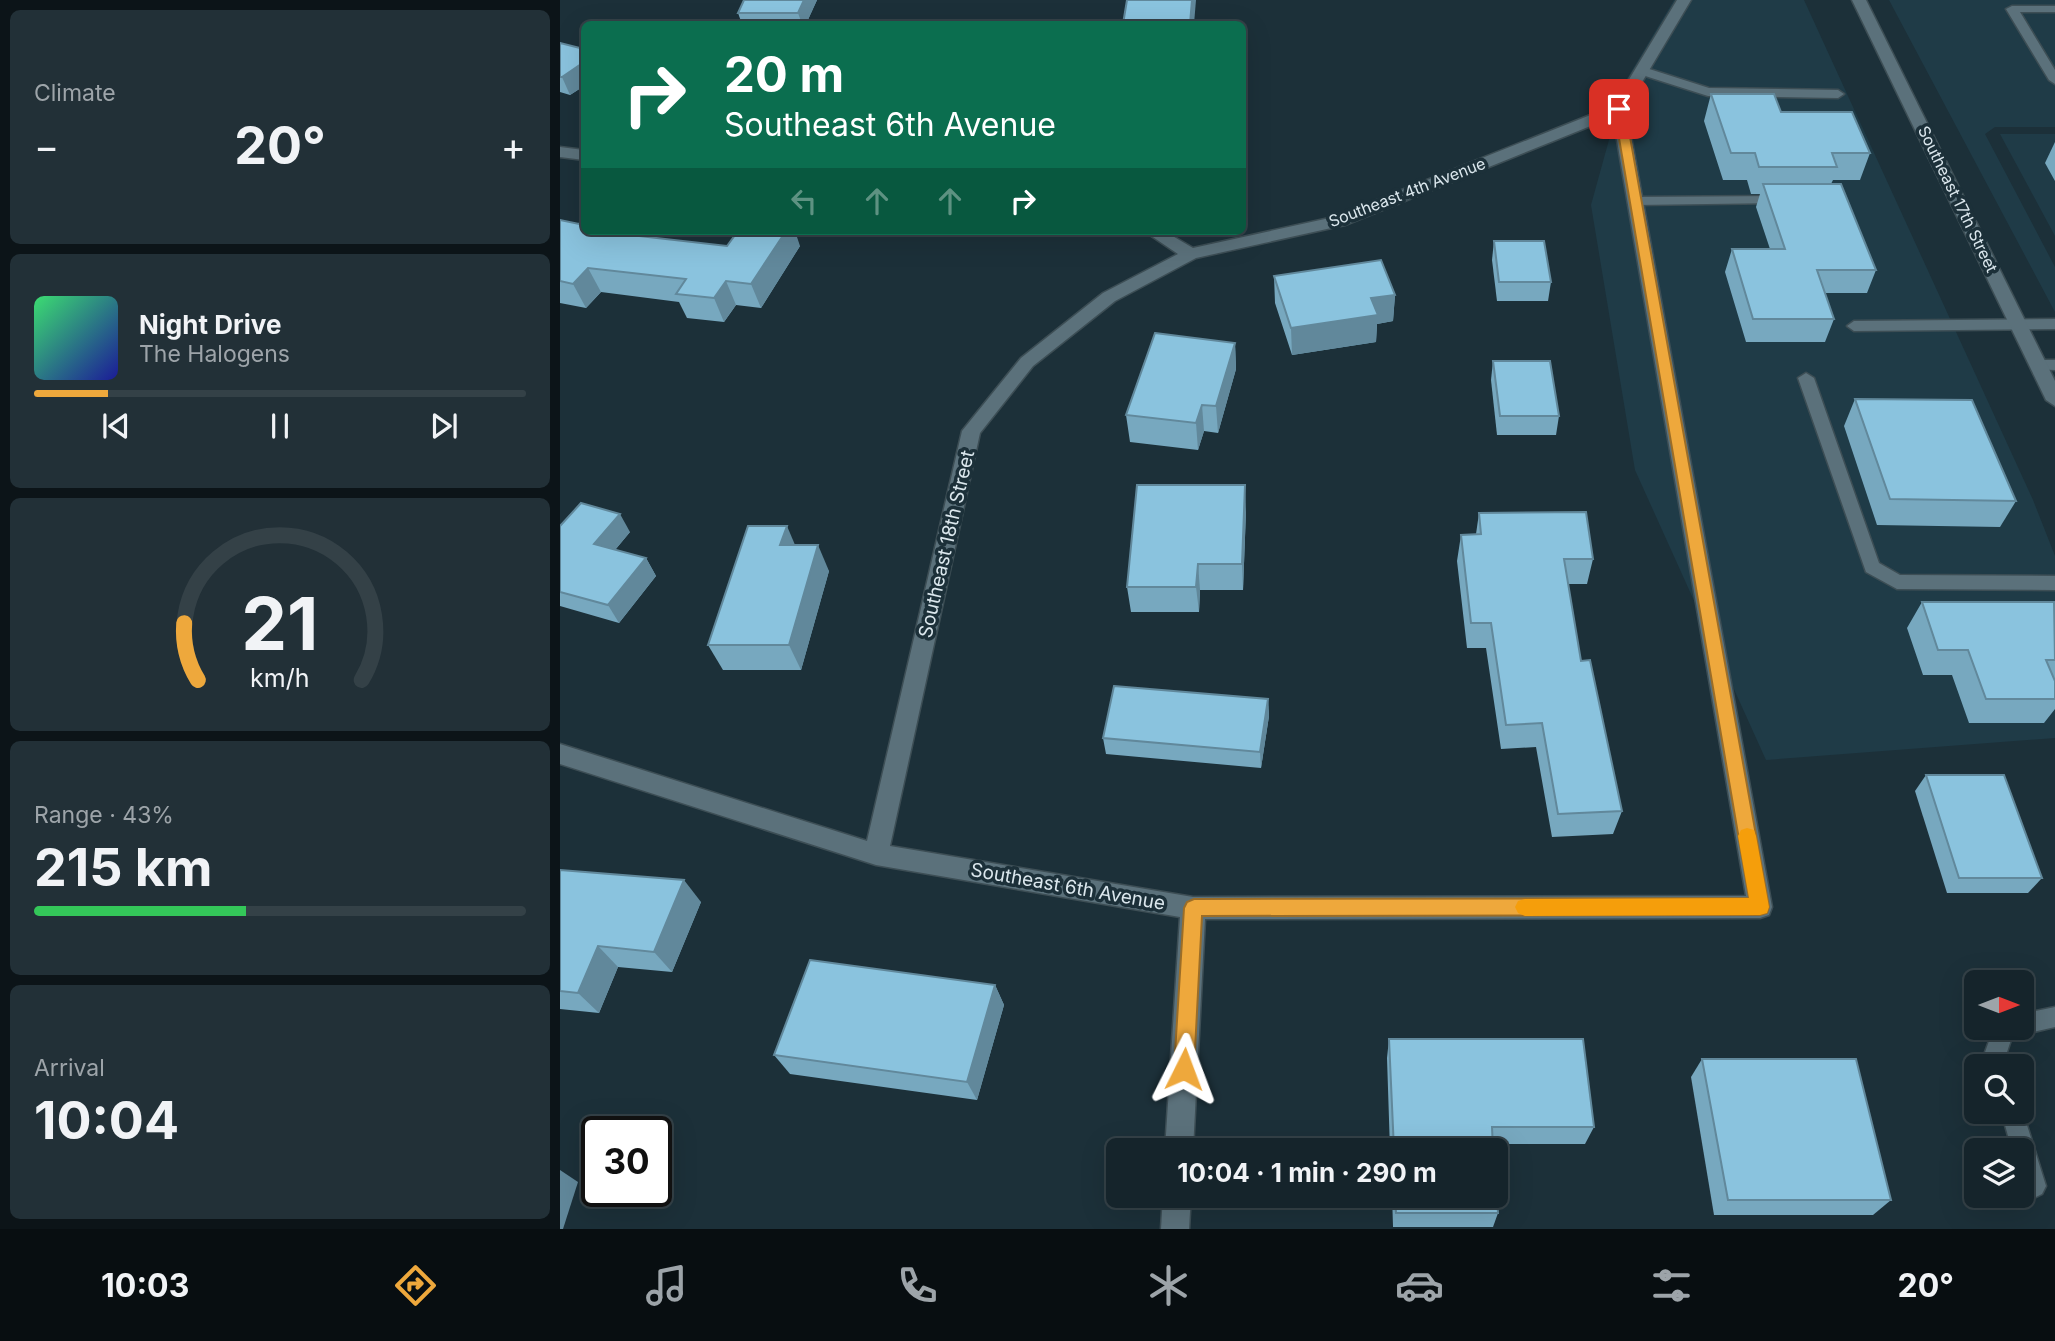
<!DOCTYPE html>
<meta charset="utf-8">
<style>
:root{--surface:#15242b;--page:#223037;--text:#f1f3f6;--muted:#9da4a9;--line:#344147;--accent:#eea83c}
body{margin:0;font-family:Inter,sans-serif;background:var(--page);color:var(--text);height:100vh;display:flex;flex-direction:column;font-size:26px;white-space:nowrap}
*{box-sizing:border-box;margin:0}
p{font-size:23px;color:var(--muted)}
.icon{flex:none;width:38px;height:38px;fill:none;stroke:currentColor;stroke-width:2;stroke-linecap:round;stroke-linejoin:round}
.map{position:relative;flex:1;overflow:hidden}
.drawer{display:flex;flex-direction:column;gap:10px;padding:10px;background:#0c1418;width:560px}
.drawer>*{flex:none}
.hud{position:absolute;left:21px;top:21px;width:665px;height:214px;border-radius:10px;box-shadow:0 7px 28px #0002,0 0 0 2px var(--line);background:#0b6e4f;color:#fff;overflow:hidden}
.needle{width:46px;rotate:90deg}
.fabs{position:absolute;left:1404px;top:970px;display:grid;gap:14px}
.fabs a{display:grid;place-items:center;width:70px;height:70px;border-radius:10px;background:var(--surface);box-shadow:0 7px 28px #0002,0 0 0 2px var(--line);font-size:35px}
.speed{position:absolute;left:21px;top:1116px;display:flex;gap:14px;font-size:35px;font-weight:700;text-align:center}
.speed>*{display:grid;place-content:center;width:91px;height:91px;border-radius:50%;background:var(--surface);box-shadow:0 7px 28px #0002,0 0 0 2px var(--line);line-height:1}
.speed .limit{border:4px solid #111;border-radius:10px;background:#fff;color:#111}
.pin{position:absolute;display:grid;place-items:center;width:60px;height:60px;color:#fff;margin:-30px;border-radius:14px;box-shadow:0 4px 10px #0006}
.me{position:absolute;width:77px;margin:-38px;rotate:3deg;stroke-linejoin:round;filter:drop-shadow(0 0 5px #0008)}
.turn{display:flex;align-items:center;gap:24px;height:147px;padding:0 28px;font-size:32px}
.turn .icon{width:91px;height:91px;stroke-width:2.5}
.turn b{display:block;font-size:49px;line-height:60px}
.lanes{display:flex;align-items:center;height:66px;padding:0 28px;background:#0003;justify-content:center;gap:35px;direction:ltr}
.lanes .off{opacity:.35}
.big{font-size:52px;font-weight:700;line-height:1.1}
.drawer .widget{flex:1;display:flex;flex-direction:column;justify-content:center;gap:10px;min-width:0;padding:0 24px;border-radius:10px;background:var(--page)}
.drawer .dial{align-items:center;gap:0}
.dial svg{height:182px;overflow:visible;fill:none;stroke:var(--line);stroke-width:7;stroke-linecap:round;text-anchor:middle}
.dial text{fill:var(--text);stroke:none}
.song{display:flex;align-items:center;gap:21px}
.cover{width:84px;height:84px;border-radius:10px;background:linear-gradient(135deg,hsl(140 70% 55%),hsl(240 70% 35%))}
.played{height:7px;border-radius:4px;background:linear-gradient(90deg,var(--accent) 15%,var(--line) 15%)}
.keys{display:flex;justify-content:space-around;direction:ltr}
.heat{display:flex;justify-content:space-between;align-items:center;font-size:38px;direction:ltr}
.charge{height:10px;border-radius:5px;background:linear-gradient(90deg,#34c759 43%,var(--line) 0)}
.trip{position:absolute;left:546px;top:1138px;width:402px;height:70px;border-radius:10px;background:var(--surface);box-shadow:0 7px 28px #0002,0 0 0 2px var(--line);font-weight:700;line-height:70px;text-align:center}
.tabs{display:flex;height:112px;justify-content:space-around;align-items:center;background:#080e11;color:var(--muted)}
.tabs .icon{width:49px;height:49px}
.tabs .selected{color:var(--accent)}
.tabs b{font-size:32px;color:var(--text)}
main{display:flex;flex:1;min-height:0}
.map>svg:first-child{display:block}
.built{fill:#1f3b47}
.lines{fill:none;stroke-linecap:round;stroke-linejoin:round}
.lane-casing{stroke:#3d4e55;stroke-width:3}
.street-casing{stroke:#3d4e55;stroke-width:3}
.secondary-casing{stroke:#3d4e55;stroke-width:3}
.lane{fill:#5b717b;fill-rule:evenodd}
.street{fill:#5b717b;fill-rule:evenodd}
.secondary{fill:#5b717b;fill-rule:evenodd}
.wall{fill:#77a8bf}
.shaded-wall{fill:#61889b}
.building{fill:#8ac3de;stroke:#61889b;stroke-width:2}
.route{fill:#eea83c;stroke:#9b6d27;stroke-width:2}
.slow{fill:#f59e0b}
.labels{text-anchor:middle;stroke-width:7;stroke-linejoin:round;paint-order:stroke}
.far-street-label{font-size:16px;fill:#dbe7ed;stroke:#1c3039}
.street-label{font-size:19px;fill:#dbe7ed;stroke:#1c3039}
</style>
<main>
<section class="drawer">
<div class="widget"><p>Climate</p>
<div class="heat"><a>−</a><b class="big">20°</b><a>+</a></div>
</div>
<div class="widget">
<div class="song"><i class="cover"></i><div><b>Night Drive</b><p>The Halogens</p></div></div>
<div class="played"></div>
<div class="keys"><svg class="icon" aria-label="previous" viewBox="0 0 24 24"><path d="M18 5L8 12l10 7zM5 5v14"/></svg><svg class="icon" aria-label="pause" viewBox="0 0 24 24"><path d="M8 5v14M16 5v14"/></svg><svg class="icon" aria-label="next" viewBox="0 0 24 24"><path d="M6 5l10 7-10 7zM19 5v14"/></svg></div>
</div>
<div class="widget dial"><svg viewBox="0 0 100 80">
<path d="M14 69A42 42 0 1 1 86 69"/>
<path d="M14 69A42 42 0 0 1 8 44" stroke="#eea83c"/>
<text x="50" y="56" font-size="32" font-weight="700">21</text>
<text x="50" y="72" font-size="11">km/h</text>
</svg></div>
<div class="widget"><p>Range · 43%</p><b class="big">215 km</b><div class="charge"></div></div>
<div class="widget"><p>Arrival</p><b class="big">10:04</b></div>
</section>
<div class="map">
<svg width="1495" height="1229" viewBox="0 0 1495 1229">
<rect width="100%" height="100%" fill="#1c3039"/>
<g class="built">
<polygon points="1114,0 1244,0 1473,500 1495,556 1495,738 1206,760 1075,470 1031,205 1065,82"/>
<polygon points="1329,0 1495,0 1495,127 1435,127 1425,134 1495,267 1495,312"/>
<polygon points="1440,134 1495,134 1495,236"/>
</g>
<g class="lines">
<defs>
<g id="lane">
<polygon points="1495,6 1495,12 1460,12 1495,70 1495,84 1489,80 1446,9 1452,6"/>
<polygon points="1083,67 1149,88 1278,90 1284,94 1278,98 1148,96 1079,74 1079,68"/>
<polygon points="1219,196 1226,200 1224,203 1076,205 1069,201 1076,197"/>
<polygon points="1495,319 1495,329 1294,331 1287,326 1294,321"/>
<polygon points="1479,360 1495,360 1495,370 1474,369 1471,365 1474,361"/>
<polygon points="1246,373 1254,378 1319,563 1340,575 1495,576 1495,590 1337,589 1306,572 1238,378"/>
<polygon points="1495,1007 1495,1027 1452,1037 1446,1055 1449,1066 1427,1066 1424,1055 1434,1027 1461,1027 1461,1014"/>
<polygon points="1461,1106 1486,1186 1482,1194 1474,1198 1466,1194 1461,1182 1461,1150 1452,1150 1441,1111 1461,1111"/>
</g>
<g id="street">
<path d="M1117,0h14l-65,109 146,798 -3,8 -9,3 -555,1 -12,231h-28l15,-233 -304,-52 -316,-101v-20l307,97 95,-410 59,-73 82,-65 75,-39 -34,-23h20l29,17 141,-31 279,-111zM1053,117l133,779 -553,1 -303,-51 90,-413 53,-67 82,-65 81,-43 149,-33z"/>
<polygon points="0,147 24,150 24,160 0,157"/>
<polygon points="603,1195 631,1195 629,1229 601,1229"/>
</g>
<polygon id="secondary" points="1292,0 1306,0 1495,381 1495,406 1486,400"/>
</defs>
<use href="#lane" class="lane-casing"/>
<use href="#street" class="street-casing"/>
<use href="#secondary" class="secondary-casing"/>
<use href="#lane" class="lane"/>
<use href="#street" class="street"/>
<use href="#secondary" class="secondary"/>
</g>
<g class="wall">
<polygon points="184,0 257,0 246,24 182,24 178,13"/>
<polygon points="0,43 24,49 24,86 10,95 0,92"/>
<polygon points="1151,94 1221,112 1310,153 1300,180 1273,180 1271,184 1316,270 1307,293 1265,293 1274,319 1265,342 1186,342 1165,272 1172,249 1210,249 1196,207 1200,194 1191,194 1187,180 1163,180 1144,121"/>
<polygon points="1495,142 1495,181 1485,163"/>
<polygon points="0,220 86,237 167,246 240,246 201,308 176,305 164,322 127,318 119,302 41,292 26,308 0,303"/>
<polygon points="934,241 991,282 988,301 937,301 932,260"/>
<polygon points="714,276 835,295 833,321 817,324 816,342 732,355 715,303"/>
<polygon points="675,343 676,369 658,433 644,431 638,450 570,442 566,415"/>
<polygon points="933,361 999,416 996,435 937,435 931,380"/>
<polygon points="1295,399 1456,501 1440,527 1317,525 1284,426"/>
<polygon points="686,511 683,590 640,590 639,612 571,612 567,587"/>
<polygon points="919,513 1033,559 1027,584 1008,584 1021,661 1062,811 1053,834 992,837 976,747 941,749 926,648 907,648 897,561 901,535 916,534"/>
<polygon points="0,526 70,532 55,550 86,558 96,576 59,623 0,606"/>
<polygon points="235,545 269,571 241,670 163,670 148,645"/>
<polygon points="1362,602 1495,604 1495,709 1484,723 1409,723 1392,675 1363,675 1347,628"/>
<polygon points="708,699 709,716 701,768 546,754 543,738"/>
<polygon points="1366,775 1482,878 1468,893 1387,893 1355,791"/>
<polygon points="0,870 141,902 112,972 58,967 39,1013 0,1009"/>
<polygon points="435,985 444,1005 417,1100 230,1074 214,1055"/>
<polygon points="829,1039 1034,1127 1025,1144 933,1144 933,1150 830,1150 827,1058"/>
<polygon points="1142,1059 1331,1200 1313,1215 1154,1215 1131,1077"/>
<polygon points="832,1195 936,1195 938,1213 933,1227 833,1227"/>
</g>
<g class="shaded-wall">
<polygon points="244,0 257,0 246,24 242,24 238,13"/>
<polygon points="632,0 636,0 634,24 630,24"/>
<polygon points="24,62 24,86 10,95 2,77"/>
<polygon points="63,231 83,231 88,242 61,234"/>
<polygon points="226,231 235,231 240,246 201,308 191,284"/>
<polygon points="28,268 41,292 26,308 13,284"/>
<polygon points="166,281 176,305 164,322 154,298"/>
<polygon points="835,295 833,321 817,324 816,342 732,355 731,328 811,298"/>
<polygon points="675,343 676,369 658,433 656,406"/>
<polygon points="642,405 644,431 638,450 636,423"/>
<polygon points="685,485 686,511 683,590 682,564"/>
<polygon points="60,514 70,532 45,562 34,544"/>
<polygon points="227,526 238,552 220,545"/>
<polygon points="258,545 269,571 241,670 229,645"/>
<polygon points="86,558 96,576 59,623 48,605"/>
<polygon points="638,564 640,590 639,612 636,587"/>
<polygon points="708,699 709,716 701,768 700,752"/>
<polygon points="124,880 141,902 112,972 94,952"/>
<polygon points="38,946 58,967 39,1013 18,993"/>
<polygon points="435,985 444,1005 417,1100 407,1082"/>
<polygon points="0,1170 18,1182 3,1229 0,1229"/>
</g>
<g class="building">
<polygon points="184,0 244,0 238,13 178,13"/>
<polygon points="567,0 632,0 630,24 563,24"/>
<polygon points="0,43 24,49 24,62 2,77 0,77"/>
<polygon points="1151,94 1214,94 1221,112 1292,112 1310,153 1272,153 1277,167 1199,167 1195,153 1171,153"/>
<polygon points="1203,184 1281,184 1316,270 1257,270 1274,319 1193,319 1172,249 1225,249"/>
<polygon points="24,219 24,231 63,231 61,234 167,246 178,231 226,231 191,284 166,281 154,298 116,294 126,279 28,268 13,284 0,281 0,220 19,224"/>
<polygon points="934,241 984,241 991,282 939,282"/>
<polygon points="821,260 835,295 811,298 818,315 731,328 714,276"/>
<polygon points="595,333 675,343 656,406 642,405 636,423 566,415"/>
<polygon points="933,361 990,361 999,416 940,416"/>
<polygon points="1295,399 1412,400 1456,501 1330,499"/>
<polygon points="577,485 685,485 682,564 638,564 636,587 567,587"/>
<polygon points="21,503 60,514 34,544 86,558 48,605 0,592 0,526"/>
<polygon points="1026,512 1033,559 1004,559 1021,661 1030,660 1062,811 998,814 982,723 946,725 931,623 911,623 901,535 921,534 919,513"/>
<polygon points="188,526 227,526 220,545 258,545 229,645 148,645"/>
<polygon points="1362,602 1494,602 1495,660 1486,660 1495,681 1495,699 1426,699 1408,650 1378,650"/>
<polygon points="554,686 708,699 700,752 543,738"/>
<polygon points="1366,775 1444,775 1482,878 1399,878"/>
<polygon points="0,870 124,880 94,952 38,946 18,993 0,991"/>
<polygon points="250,960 435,985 407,1082 214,1055"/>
<polygon points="829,1039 1023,1039 1034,1127 932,1127 933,1150 834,1150"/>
<polygon points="1142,1059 1296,1059 1331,1200 1168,1200"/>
<polygon points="936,1185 938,1213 836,1213 835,1195 936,1195"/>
</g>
<polygon class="route" points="1059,106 1065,109 1209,907 1207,913 1200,915 642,916 634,1069 631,1076 624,1079 617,1076 614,1069 624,908 627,902 634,899 1189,898 1054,109"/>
<polygon class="slow" points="1187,828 1194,830 1196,836 1209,907 1207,913 1200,915 965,916 958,913 955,907 958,901 965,899 1189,898 1178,836 1181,830"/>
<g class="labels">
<g class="far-street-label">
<text transform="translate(847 192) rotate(-21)" y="6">Southeast 4th Avenue</text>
<text transform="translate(1398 199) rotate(64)" y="6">Southeast 17th Street</text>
</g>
<g class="street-label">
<text transform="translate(386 544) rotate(-77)" y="7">Southeast 18th Street</text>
<text transform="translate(508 886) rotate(10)" y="7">Southeast 6th Avenue</text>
</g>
</g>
</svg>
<div class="fabs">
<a><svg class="needle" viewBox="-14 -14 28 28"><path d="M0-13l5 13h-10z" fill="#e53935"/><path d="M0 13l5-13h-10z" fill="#9da4a9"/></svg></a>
<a><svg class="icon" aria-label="search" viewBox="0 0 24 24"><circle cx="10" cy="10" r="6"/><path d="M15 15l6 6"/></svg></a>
<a><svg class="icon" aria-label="layers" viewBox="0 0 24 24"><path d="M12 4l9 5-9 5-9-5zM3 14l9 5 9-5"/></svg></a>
</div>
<div class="speed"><div class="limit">30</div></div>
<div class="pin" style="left:1059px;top:109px;background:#d93025"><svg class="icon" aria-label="arrive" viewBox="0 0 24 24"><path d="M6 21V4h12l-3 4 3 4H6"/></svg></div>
<svg class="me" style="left:624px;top:1069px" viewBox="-20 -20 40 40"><path d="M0-17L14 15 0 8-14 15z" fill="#eea83c" stroke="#fff" stroke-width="4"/></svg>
<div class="trip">10:04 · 1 min · 290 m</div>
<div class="hud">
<div class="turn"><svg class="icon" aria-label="right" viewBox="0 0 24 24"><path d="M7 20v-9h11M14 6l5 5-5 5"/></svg><div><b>20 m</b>Southeast 6th Avenue</div></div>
<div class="lanes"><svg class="icon off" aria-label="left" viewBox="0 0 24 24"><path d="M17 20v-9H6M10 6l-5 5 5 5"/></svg><svg class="icon off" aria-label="ahead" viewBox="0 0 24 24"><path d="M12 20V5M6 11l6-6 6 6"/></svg><svg class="icon off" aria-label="ahead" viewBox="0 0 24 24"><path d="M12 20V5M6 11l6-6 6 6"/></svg><svg class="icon" aria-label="right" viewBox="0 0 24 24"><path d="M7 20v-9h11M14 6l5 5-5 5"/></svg></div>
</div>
</div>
</main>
<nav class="tabs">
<b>10:03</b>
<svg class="icon selected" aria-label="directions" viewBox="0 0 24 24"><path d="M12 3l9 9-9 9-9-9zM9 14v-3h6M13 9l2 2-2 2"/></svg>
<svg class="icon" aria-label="music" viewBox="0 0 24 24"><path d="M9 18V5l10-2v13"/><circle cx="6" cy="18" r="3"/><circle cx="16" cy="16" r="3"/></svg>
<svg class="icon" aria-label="phone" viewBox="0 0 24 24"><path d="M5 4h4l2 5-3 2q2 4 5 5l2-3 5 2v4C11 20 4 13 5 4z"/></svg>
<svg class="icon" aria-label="climate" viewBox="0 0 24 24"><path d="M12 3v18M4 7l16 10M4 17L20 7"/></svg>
<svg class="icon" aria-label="car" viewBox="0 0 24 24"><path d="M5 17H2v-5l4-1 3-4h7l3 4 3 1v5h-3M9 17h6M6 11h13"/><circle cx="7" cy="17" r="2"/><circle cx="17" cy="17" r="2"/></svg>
<svg class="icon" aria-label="filters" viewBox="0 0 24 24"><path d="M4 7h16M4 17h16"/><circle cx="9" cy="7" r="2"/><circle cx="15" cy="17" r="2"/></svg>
<b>20°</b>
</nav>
